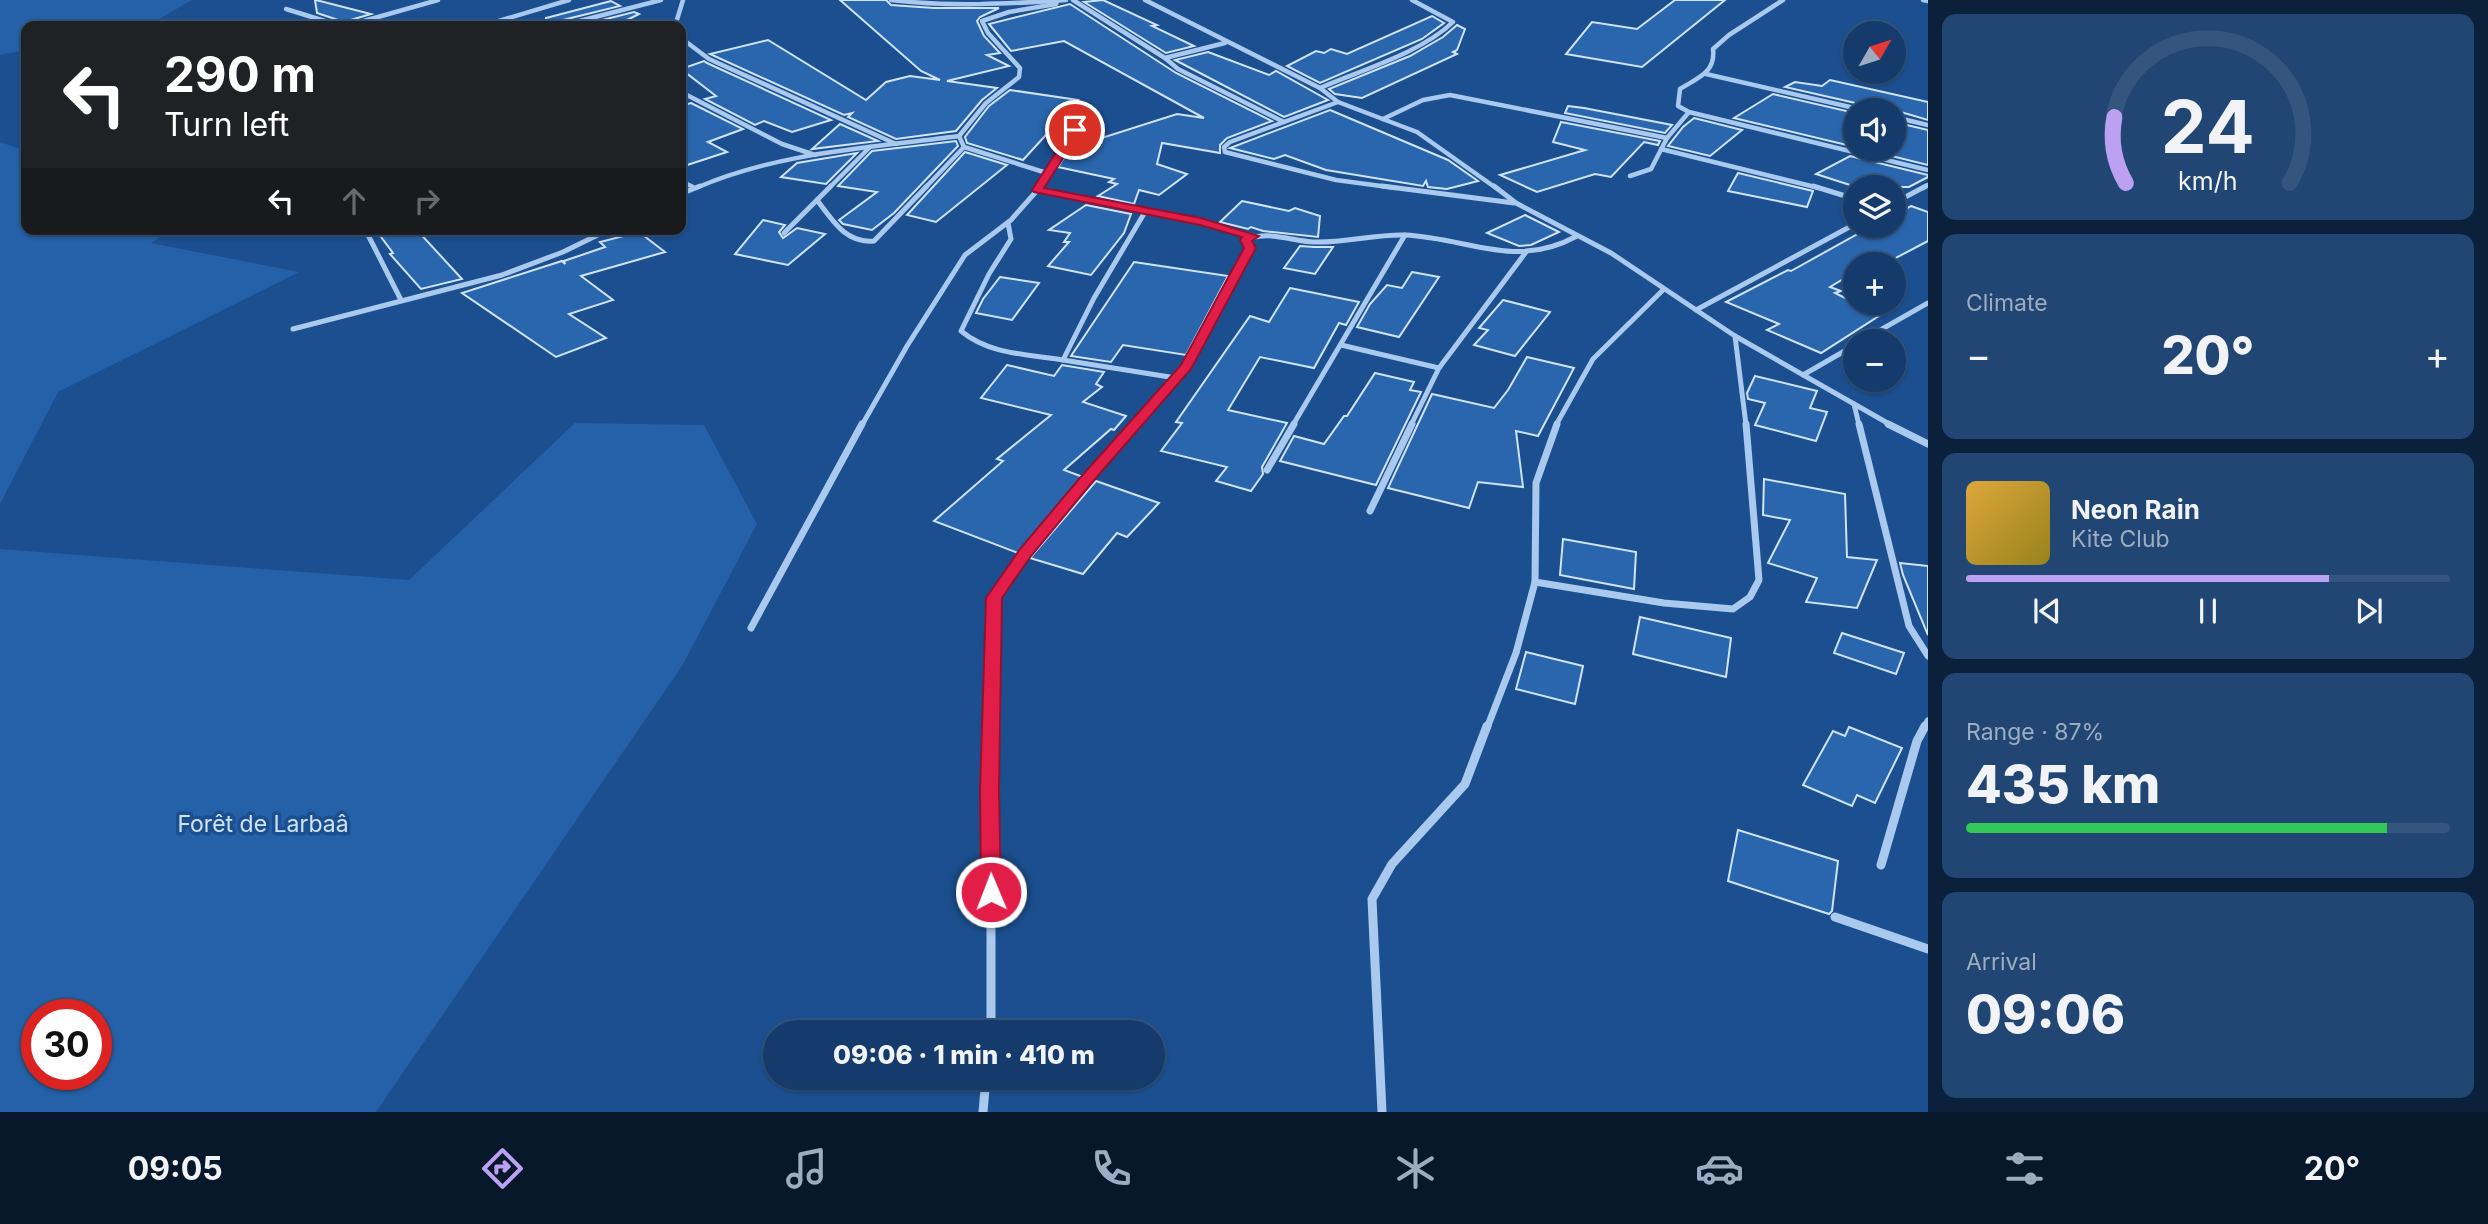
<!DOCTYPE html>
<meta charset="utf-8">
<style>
:root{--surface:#143b6b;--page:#214673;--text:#f1f3f6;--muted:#9dadc1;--line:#33557e;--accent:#bca0f2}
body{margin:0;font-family:Inter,sans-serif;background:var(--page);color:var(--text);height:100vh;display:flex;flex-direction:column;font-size:26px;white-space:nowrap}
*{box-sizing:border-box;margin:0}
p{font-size:23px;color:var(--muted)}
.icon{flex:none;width:38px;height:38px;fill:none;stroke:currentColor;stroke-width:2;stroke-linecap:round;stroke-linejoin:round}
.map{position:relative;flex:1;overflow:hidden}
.side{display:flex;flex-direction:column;gap:14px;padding:14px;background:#0b203b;width:560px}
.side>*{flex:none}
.banner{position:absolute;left:21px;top:21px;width:665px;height:214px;border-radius:14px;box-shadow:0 2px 5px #0004,0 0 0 2px var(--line);background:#202124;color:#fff;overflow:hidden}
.needle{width:46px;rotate:51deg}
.fabs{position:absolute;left:1843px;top:21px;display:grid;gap:14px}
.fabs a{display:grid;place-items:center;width:63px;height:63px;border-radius:50%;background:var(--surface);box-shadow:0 2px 5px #0004,0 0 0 2px var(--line);font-size:35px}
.speed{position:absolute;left:21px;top:999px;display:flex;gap:14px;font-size:35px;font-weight:700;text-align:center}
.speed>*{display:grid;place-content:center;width:91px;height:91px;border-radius:50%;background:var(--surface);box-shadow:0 2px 5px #0004,0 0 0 2px var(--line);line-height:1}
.speed .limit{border:10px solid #d22;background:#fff;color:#111}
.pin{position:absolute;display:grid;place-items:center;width:60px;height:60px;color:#fff;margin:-30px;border:4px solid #fff;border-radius:50%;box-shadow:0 2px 7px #0007}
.me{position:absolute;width:77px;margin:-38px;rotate:359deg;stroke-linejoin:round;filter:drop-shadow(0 0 5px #0008)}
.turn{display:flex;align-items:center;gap:24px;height:147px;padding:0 28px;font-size:32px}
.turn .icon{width:91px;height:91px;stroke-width:2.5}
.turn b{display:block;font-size:49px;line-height:60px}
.lanes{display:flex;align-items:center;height:66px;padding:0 28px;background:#0003;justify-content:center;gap:35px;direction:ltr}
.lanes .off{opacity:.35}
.big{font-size:52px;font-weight:800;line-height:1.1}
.side .tile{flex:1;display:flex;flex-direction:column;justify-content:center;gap:10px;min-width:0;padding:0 24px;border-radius:14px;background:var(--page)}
.side .dial{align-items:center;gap:0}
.dial svg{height:182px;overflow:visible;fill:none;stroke:var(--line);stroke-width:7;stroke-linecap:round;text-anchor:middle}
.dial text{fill:var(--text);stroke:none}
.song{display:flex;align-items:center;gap:21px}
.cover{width:84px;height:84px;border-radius:10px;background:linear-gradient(135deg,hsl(40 70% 55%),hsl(50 70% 35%))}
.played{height:7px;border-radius:4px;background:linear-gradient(90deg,var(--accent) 75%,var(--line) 75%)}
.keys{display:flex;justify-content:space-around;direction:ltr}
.heat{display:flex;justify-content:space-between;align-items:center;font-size:38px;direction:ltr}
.charge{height:10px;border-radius:5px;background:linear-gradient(90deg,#34c759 87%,var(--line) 0)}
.trip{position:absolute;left:763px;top:1020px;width:402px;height:70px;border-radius:35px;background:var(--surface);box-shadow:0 2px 5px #0004,0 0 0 2px var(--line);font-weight:800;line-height:70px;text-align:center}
.dock{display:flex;height:112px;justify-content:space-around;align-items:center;background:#08182b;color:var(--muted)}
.dock .icon{width:49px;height:49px}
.dock .active{color:var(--accent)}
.dock b{font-size:32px;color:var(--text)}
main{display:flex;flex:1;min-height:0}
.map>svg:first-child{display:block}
.green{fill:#2461a8;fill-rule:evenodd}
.building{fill:#2a66ad;stroke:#cfe3fa;stroke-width:2}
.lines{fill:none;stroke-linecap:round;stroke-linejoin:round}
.minor-far3{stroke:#a9c9ee;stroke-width:4.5}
.minor-far2{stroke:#a9c9ee;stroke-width:5}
.minor-far1{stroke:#a9c9ee;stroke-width:7}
.minor{stroke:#a9c9ee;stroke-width:9}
.route{fill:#e11d48;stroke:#92132f;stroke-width:2}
.labels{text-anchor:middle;stroke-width:7;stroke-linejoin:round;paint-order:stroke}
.near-park-label{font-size:23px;fill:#cfe3fa;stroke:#1b4f8f}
</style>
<main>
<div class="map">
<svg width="1928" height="1112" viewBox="0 0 1928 1112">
<rect width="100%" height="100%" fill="#1b4f8f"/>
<g class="green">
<polygon points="0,0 192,0 147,26 26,26 26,50 0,55"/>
<polygon points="0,142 26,151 26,229 172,229 151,243 299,272 58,392 0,504"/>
<path d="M575,423l129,2 53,99 -75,142 -306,446h-376v-563l409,31zM37,1015h59v59h-59z"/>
</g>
<g class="building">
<polygon points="315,0 316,0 371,14 344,22 317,13"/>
<polygon points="840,0 886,0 891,5 934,8 999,8 980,17 977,21 984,36 1000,53 987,55 1009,66 947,81 997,88 982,100 956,131 896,139 848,117 852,113 844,115 710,54 768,40 866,100 886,82 910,76 940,80 921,71"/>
<polygon points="1103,0 1157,25 1152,26 1194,46 1166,53 1084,2"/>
<polygon points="1675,0 1725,0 1642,67 1566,54 1592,22 1637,29"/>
<polygon points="611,1 620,6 559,21 555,26 547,26 546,18"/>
<polygon points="1070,4 1176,73 1272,121 1227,138 1220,145 1220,153 1162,143 1157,164 1187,174 1159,195 1139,190 1134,204 1098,196 1117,184 1109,182 1114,179 1058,167 1070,148 1177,114 1204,118 1064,41 1011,51 989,24"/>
<polygon points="634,12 639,14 615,26 578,26"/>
<polygon points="1432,16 1444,23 1422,39 1320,83 1287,66 1316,51 1324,53 1331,49 1347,54"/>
<polygon points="1457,25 1465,29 1457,50 1453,52 1457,54 1362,98 1335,94 1329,89 1410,56 1443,37"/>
<polygon points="1208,52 1269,75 1276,71 1328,100 1284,117 1175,60"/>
<polygon points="704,61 707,63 831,120 792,132 764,121 755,125 705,99 716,96 681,69"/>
<polygon points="1830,80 1928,102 1928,120 1894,110 1868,110 1864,105 1785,87 1795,82 1822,86"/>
<polygon points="1010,90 1078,100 1023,160 967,143 965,137 989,106"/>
<polygon points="1773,94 1855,113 1855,147 1734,118"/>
<polygon points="691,103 743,129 708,142 727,152 681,167 681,106"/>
<polygon points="1568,106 1584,108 1672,125 1665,133 1565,113"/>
<polygon points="1330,110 1448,160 1478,181 1447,189 1428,187 1426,181 1423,186 1326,170 1285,155 1274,159 1230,148"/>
<polygon points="1694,118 1742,130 1710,156 1668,146 1683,127"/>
<polygon points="1561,122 1660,141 1658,145 1644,142 1611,177 1595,174 1537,192 1500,175 1585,150 1553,142"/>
<polygon points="1894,122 1928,130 1928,165 1863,149 1894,149"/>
<polygon points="840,124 878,141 812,149"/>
<polygon points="956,141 958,146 894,213 872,230 843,224 839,220 877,192 838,186 872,151"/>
<polygon points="965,152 1007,165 936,222 907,215"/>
<polygon points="857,153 826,184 781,177 797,163"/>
<polygon points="1850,156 1928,175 1928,177 1909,187 1856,187 1816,174"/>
<polygon points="1738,173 1813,191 1807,207 1728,191"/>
<polygon points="1242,201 1289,211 1295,208 1320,216 1318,237 1263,231 1251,227 1248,229 1220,222"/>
<polygon points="1086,205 1131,214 1124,233 1091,275 1048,266 1069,242 1064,242 1070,233 1049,230"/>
<polygon points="1911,206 1928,212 1928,241 1890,261 1880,257 1867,264 1855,264 1855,272 1830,287 1841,291 1835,293 1855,303 1885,312 1821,353 1767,330 1779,324 1726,302 1788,270 1791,271 1872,226 1894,226 1894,215"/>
<polygon points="1525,215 1559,232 1531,245 1519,246 1487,233"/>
<polygon points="763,220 785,225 779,232 783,238 797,228 825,234 788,265 735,254"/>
<polygon points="375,229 416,229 462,279 421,289 390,254 393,253"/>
<polygon points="639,232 665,252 581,276 613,300 569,314 606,338 556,357 462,293 562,261 565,264 564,261 605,247 600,242"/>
<polygon points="1300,246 1314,247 1333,247 1315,274 1284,268"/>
<polygon points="1134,262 1228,276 1186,355 1123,345 1111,362 1071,356"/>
<polygon points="1412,272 1439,277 1399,337 1357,327 1370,304 1387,285 1402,288"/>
<polygon points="1000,277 1039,283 1012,320 976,313 983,299"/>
<polygon points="1290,288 1359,302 1346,325 1339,323 1314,368 1260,357 1228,410 1287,423 1262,467 1263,474 1251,491 1216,481 1227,467 1161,451 1182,423 1176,422 1250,316 1269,322"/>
<polygon points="1503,300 1550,312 1515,356 1474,345 1488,330 1479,328"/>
<polygon points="1527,357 1574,368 1538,436 1516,431 1523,487 1478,482 1469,508 1388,488 1432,394 1494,408 1508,390"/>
<polygon points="1007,365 1054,376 1062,365 1104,372 1096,384 1102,387 1083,402 1126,416 1114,430 1111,429 1064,470 1083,477 1018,553 934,521 1003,461 997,459 1051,415 981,398"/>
<polygon points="1375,373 1414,382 1410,390 1421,392 1376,485 1280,461 1294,436 1324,444 1344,416 1347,416"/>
<polygon points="1755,376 1817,391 1810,408 1827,412 1816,441 1755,425 1765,403 1748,399 1747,393"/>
<polygon points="1764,479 1845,494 1847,557 1877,560 1857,608 1806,602 1817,578 1768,563 1790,520 1763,515"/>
<polygon points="1096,481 1159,503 1127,537 1117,533 1083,574 1030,558"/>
<polygon points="1563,539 1636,552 1634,589 1560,575"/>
<polygon points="1900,563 1928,566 1928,635 1903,575"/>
<polygon points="1640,617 1731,638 1726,677 1633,654"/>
<polygon points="1842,633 1904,653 1896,674 1834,653"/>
<polygon points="1526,652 1583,666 1575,704 1516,689"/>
<polygon points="1849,727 1902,748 1875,803 1857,795 1852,806 1803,785 1833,731 1845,736"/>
<polygon points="1738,830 1838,861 1832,911 1829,914 1728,881"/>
</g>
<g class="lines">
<g class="minor-far3">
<path d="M891,0c58,7 117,4 175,0"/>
<polyline points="1073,0 1165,58"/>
<polyline points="1145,0 1320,88 1338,102 1417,132 1496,188"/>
<polyline points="1923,0 1928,1"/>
<polyline points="286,9 341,26"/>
<polyline points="288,26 322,22"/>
<polyline points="346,26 438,0"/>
<polyline points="482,26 569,0"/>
<polyline points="560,26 661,0"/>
<polyline points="675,26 683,0"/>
<polyline points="681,38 709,59 896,144"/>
<polyline points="1225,43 1165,58 1178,69 1284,122"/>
<polyline points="1706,74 1863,110"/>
<path d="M1320,88c41,-18 101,-35 133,-66l-41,-22"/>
<polyline points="681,92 782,144 815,155"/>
<polyline points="1338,102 1230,142 1224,147 1225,152 1336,180 1396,188"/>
<polyline points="1689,112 1928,170"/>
<polyline points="1894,117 1928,125"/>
<polyline points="1383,119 1423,100 1450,95 1667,138"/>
<polyline points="959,136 964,147 1050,174"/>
<polyline points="1661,149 1819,188"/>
<path d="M1630,176l21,-7 16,-31 22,-26 -11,-6 2,-17c17,-11 36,-16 33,-40l16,-14 54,-35"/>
<polyline points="681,181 693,187"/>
<path d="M696,188c83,-36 174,-40 263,-52l27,-33 33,-26 1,-9 -32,-35 -6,-12 27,-9 47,-8 1,-3"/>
<polyline points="829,188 870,147"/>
<polyline points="925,188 964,147"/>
<polyline points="1040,188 1075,130"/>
<polyline points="1923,188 1928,185"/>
</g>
<g class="minor-far2">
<polyline points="1382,186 1514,203"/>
<polyline points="1494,186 1516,203 1611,253 1735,336 1891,425"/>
<polyline points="1813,186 1855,199"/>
<polyline points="1038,190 1201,222 1253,236"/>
<polyline points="681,194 700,186"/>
<path d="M817,200c15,20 29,44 57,41l53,-55"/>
<polyline points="1894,203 1926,186"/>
<polyline points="1145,212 1094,298 1063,360 1176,378"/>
<path d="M1008,223l3,16 -22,35 -28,57c29,24 67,23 102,29"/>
<polyline points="365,229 401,300"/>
<polyline points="784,233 831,186"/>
<polyline points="1696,310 1855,224"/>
<polyline points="293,329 502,275 563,252 610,229"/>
<polyline points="1735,336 1746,425"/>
<polyline points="1861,341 1928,303"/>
<polyline points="1341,345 1439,368"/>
<polyline points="1803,375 1855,345"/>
<polyline points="1854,404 1859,425"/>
<polyline points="862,425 907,346 965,255 1011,220 1041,186"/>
<path d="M1135,425l51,-59 64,-118 -4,-8c23,-10 45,1 68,2 31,1 61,-8 91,-7 64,3 110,35 172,1"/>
<polyline points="1293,425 1405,235"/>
<polyline points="1411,425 1439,368 1526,252"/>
<polyline points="1556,425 1593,359 1664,289"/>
</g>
<g class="minor-far1">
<polyline points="1859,424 1909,626 1928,656"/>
<polyline points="1888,424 1928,444"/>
<polyline points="1267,470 1294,424"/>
<polyline points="1370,511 1412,424"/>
<polyline points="1535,582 1664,603 1733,609 1750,597 1759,580 1746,424"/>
<polyline points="751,628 862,424"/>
<polyline points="991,728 994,598 1026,553 1137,424"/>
<polyline points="1487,728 1516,653 1535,582 1536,483 1557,424"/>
<polyline points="1924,728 1928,721"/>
</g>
<g class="minor">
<polyline points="1881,865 1917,741 1925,726"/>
<polyline points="1835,917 1928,949"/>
<polyline points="991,1032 991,726"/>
<polyline points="983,1112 986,1078"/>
<polyline points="1382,1112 1372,899 1392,864 1465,784 1487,726"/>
</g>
</g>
<polygon class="route" points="1072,127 1081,130 1044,188 1201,218 1259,236 1252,241 1256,248 1191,369 1090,485 1031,556 1002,598 999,790 1001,892 998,897 991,899 984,897 981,892 980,790 986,598 1020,549 1079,479 1181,365 1244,248 1240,240 1242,237 1200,225 1034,192 1032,190"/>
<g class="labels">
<g class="near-park-label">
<text x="263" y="832">Forêt de Larbaâ</text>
</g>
</g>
</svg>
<div class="fabs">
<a><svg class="needle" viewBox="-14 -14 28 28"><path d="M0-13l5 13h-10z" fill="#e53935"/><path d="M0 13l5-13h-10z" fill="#9dadc1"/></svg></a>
<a><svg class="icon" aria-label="sound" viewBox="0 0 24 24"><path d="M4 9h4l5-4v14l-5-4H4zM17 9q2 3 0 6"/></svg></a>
<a><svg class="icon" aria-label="layers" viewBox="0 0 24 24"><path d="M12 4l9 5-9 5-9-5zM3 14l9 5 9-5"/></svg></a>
<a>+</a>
<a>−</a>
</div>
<div class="speed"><div class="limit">30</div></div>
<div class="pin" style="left:1075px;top:130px;background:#d93025"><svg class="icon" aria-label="arrive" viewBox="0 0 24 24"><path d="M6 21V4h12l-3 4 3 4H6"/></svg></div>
<svg class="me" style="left:991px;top:892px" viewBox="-20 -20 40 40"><circle r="17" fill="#e11d48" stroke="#fff" stroke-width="3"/><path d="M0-11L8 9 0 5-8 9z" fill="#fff"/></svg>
<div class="trip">09:06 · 1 min · 410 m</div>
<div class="banner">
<div class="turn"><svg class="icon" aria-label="left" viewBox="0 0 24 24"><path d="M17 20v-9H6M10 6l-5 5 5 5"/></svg><div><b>290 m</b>Turn left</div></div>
<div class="lanes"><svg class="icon" aria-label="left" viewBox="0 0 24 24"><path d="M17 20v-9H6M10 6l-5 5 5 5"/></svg><svg class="icon off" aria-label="ahead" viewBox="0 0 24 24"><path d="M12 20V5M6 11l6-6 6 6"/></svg><svg class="icon off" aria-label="right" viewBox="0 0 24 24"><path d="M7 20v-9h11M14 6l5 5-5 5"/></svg></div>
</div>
</div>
<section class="side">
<div class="tile dial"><svg viewBox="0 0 100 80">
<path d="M14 69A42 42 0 1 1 86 69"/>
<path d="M14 69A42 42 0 0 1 9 40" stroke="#bca0f2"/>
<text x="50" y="56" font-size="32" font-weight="700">24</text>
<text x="50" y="72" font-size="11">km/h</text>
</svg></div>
<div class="tile"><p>Climate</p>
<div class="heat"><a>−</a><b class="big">20°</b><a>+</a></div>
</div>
<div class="tile">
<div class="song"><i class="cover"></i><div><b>Neon Rain</b><p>Kite Club</p></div></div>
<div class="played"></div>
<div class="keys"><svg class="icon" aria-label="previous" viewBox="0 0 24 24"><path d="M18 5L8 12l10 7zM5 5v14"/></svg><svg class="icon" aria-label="pause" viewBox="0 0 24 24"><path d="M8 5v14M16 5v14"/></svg><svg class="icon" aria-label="next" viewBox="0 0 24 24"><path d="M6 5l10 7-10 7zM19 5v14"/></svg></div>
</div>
<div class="tile"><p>Range · 87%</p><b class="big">435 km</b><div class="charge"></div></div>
<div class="tile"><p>Arrival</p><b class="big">09:06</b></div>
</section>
</main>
<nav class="dock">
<b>09:05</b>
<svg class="icon active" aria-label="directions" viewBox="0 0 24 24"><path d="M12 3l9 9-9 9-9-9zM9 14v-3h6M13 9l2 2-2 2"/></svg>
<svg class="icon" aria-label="music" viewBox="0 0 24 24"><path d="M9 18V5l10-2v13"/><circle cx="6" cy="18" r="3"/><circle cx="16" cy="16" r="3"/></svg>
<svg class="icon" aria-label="phone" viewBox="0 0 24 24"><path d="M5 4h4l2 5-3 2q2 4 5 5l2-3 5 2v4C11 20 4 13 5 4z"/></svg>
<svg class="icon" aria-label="climate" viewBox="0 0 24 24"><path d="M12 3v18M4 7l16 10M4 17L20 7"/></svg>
<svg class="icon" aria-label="car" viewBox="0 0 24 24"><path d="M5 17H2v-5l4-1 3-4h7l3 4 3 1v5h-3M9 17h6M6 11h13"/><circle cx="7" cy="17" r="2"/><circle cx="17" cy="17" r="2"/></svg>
<svg class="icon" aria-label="filters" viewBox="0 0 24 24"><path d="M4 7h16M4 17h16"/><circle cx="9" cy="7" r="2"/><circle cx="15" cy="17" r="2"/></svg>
<b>20°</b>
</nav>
